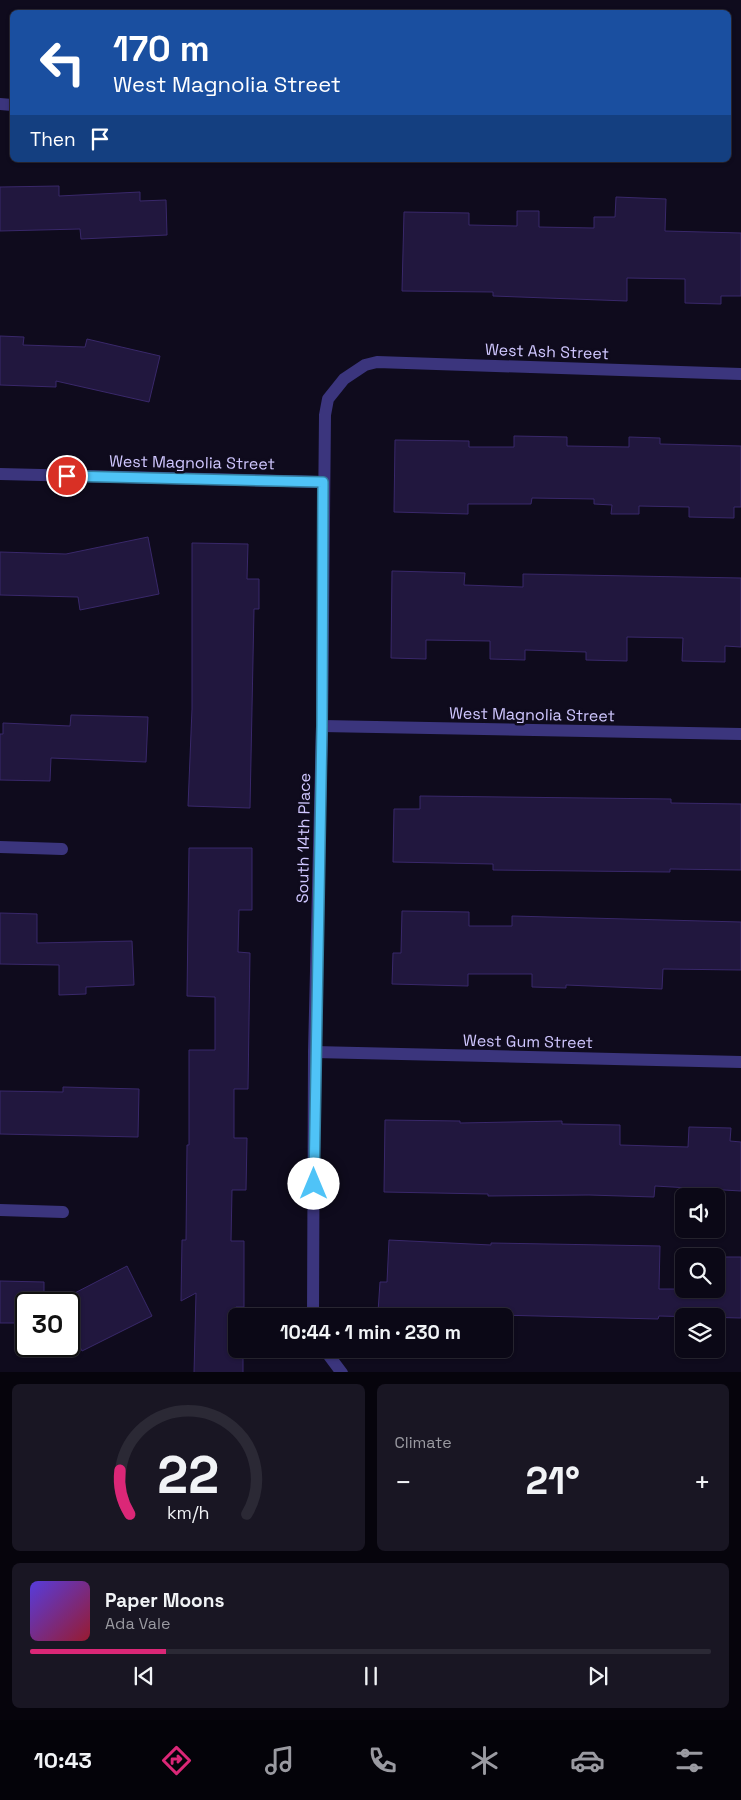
<!DOCTYPE html>
<meta charset="utf-8">
<style>
:root{--surface:#0b0816;--page:#191623;--text:#f1f3f6;--muted:#9a9aa1;--line:#2b2935;--accent:#db2777}
body{margin:0;font-family:"Space Grotesk",sans-serif;background:var(--page);color:var(--text);height:100vh;display:flex;flex-direction:column;font-size:19px;white-space:nowrap}
*{box-sizing:border-box;margin:0}
p{font-size:16px;color:var(--muted)}
.icon{flex:none;width:28px;height:28px;fill:none;stroke:currentColor;stroke-width:2;stroke-linecap:round;stroke-linejoin:round}
.map{position:relative;height:1372px;overflow:hidden}
.side{display:flex;flex-direction:column;gap:12px;padding:12px;background:#06040c;flex:1}
.side>*{flex:none}
.banner{position:absolute;left:10px;top:10px;width:721px;height:152px;border-radius:8px;box-shadow:0 1px 4px #0004,0 0 0 1px var(--line);background:#1a4fa0;color:#fff;overflow:hidden}
.buttons{position:absolute;left:675px;top:1188px;display:grid;gap:10px}
.buttons a{display:grid;place-items:center;width:50px;height:50px;border-radius:8px;background:var(--surface);box-shadow:0 1px 4px #0004,0 0 0 1px var(--line);font-size:25px}
.speed{position:absolute;left:15px;top:1292px;display:flex;gap:10px;font-size:25px;font-weight:700;text-align:center}
.speed>*{display:grid;place-content:center;width:65px;height:65px;border-radius:50%;background:var(--surface);box-shadow:0 1px 4px #0004,0 0 0 1px var(--line);line-height:1}
.speed .limit{border:2px solid #111;border-radius:8px;background:#fff;color:#111}
.pin{position:absolute;display:grid;place-items:center;width:42px;height:42px;color:#fff;margin:-21px;border:2px solid #fff;border-radius:50%;box-shadow:0 1px 5px #0007}
.me{position:absolute;width:55px;margin:-28px;rotate:0deg;stroke-linejoin:round;filter:drop-shadow(0 0 4px #0008)}
.turn{display:flex;align-items:center;gap:18px;height:105px;padding:0 20px;font-size:22px}
.turn .icon{width:65px;height:65px;stroke-width:2.5}
.turn b{display:block;font-size:35px;line-height:42px}
.then{display:flex;align-items:center;height:48px;padding:0 20px;background:#0003;gap:10px;font-size:19px}
.big{font-size:38px;font-weight:800;line-height:1.1}
.side .tile{flex:1;display:flex;flex-direction:column;justify-content:center;gap:8px;min-width:0;padding:0 18px;border-radius:8px;background:var(--page)}
.side .dial{align-items:center;gap:0}
.dial svg{height:130px;overflow:visible;fill:none;stroke:var(--line);stroke-width:7;stroke-linecap:round;text-anchor:middle}
.dial text{fill:var(--text);stroke:none}
.song{display:flex;align-items:center;gap:15px}
.cover{width:60px;height:60px;border-radius:8px;background:linear-gradient(135deg,hsl(250 70% 55%),hsl(350 70% 35%))}
.played{height:5px;border-radius:2px;background:linear-gradient(90deg,var(--accent) 20%,var(--line) 20%)}
.keys{display:flex;justify-content:space-around;direction:ltr}
.heat{display:flex;justify-content:space-between;align-items:center;font-size:28px;direction:ltr}
.side .tiles{flex:1;display:grid;gap:12px;grid-template-columns:1fr 1fr}
.tile:last-child{grid-column:span 2}
.trip{position:absolute;left:228px;top:1308px;width:285px;height:50px;border-radius:8px;background:var(--surface);box-shadow:0 1px 4px #0004,0 0 0 1px var(--line);font-weight:800;line-height:50px;text-align:center}
.tabs{display:flex;height:80px;justify-content:space-around;align-items:center;background:#040309;color:var(--muted)}
.tabs .icon{width:35px;height:35px}
.tabs .active{color:var(--accent)}
.tabs b{font-size:22px;color:var(--text)}
.map>svg:first-child{display:block}
.building{fill:#21173e;stroke:#39286a}
.lines{fill:none;stroke-linecap:round;stroke-linejoin:round}
.minor{stroke:#3b357d;stroke-width:12}
.route-casing{stroke:#337fa1;stroke-width:12}
.route{stroke:#4fc3f7;stroke-width:9}
.labels{text-anchor:middle;stroke-width:5;stroke-linejoin:round;paint-order:stroke}
.street-label{font-size:16px;fill:#d0c7ff;stroke:#0f0b1d}
</style>
<div class="map">
<svg width="741" height="1373" viewBox="0 0 741 1373">
<rect width="100%" height="100%" fill="#0f0b1d"/>
<g class="building">
<polygon points="59,186 59,196 140,192 140,201 166,200 167,235 81,239 80,229 0,231 0,187"/>
<polygon points="616,197 666,199 665,231 741,233 741,296 721,296 721,304 685,303 685,279 627,278 627,301 493,296 493,292 402,291 404,212 469,213 469,225 517,226 517,211 539,211 539,227 594,228 594,217 615,217"/>
<polygon points="0,336 24,337 23,345 85,347 87,339 160,356 149,402 56,381 56,387 0,385"/>
<polygon points="514,436 567,437 567,446 629,447 629,437 660,438 660,444 741,446 741,507 734,507 734,518 689,517 689,507 639,506 639,514 611,514 612,505 594,504 594,499 532,498 531,504 468,504 468,514 394,512 395,440 469,441 469,447 514,447"/>
<polygon points="148,537 159,594 80,610 78,597 0,595 0,552 66,554"/>
<polygon points="192,543 248,544 247,579 259,579 259,609 254,609 250,808 188,806 192,709"/>
<polygon points="392,571 465,573 464,585 523,587 523,574 741,578 741,647 725,646 725,662 682,661 683,638 627,637 627,661 586,660 586,652 525,650 525,660 490,659 490,641 426,640 426,659 391,658"/>
<polygon points="71,715 148,717 146,762 51,758 50,781 0,780 0,734 3,734 3,723 70,726"/>
<polygon points="420,796 671,799 671,803 741,804 741,870 670,869 670,872 493,870 493,864 393,862 394,809 420,809"/>
<polygon points="189,848 252,848 252,910 239,910 238,952 250,953 248,1089 234,1089 234,1138 247,1138 246,1190 232,1190 231,1241 244,1241 244,1307 236,1307 236,1349 243,1349 243,1373 194,1373 196,1293 181,1301 182,1240 186,1240 187,1145 189,1145 189,1050 215,1050 215,997 187,996"/>
<polygon points="402,911 469,912 469,926 512,926 512,916 741,922 741,970 663,969 662,989 566,985 566,988 532,987 532,974 468,974 468,986 392,984 393,953 401,953"/>
<polygon points="0,913 37,914 37,943 132,941 134,985 86,987 86,994 59,995 59,965 0,964"/>
<polygon points="63,1087 139,1089 138,1137 0,1134 0,1091 63,1092"/>
<polygon points="385,1120 460,1121 460,1123 562,1121 562,1124 620,1125 620,1145 688,1147 689,1127 731,1128 730,1141 741,1142 741,1191 655,1186 654,1197 589,1195 488,1196 488,1194 384,1192"/>
<polygon points="389,1240 491,1245 491,1243 660,1246 659,1289 716,1289 716,1257 741,1257 741,1318 659,1316 658,1319 378,1312 380,1282 387,1282"/>
<polygon points="127,1266 152,1316 82,1351 69,1326 69,1296"/>
<polygon points="0,1281 44,1282 44,1304 26,1304 26,1323 0,1323"/>
</g>
<g class="lines">
<g class="minor">
<polyline points="0,104 12,105"/>
<polyline points="0,474 323,482"/>
<polyline points="322,726 741,734"/>
<polyline points="0,847 62,849"/>
<polyline points="314,1052 741,1062"/>
<polyline points="0,1210 63,1212"/>
<polyline points="313,1316 314,1052 322,726 325,415 328,399 344,379 365,365 377,362 741,374"/>
<polyline points="324,1349 342,1373"/>
</g>
</g>
<g class="lines">
<defs>
<polyline id="route" points="67,476 323,482 322,726 314,1184"/>
</defs>
<use href="#route" class="route-casing"/>
<use href="#route" class="route"/>
</g>
<g class="labels">
<g class="street-label">
<text transform="translate(547 351) rotate(2)" y="6">West Ash Street</text>
<text transform="translate(192 462) rotate(1)" y="6">West Magnolia Street</text>
<text transform="translate(532 714) rotate(1)" y="6">West Magnolia Street</text>
<text transform="translate(303 838) rotate(-89)" y="6">South 14th Place</text>
<text transform="translate(528 1041) rotate(1)" y="6">West Gum Street</text>
</g>
</g>
</svg>
<div class="buttons">
<a><svg class="icon" aria-label="sound" viewBox="0 0 24 24"><path d="M4 9h4l5-4v14l-5-4H4zM17 9q2 3 0 6"/></svg></a>
<a><svg class="icon" aria-label="search" viewBox="0 0 24 24"><circle cx="10" cy="10" r="6"/><path d="M15 15l6 6"/></svg></a>
<a><svg class="icon" aria-label="layers" viewBox="0 0 24 24"><path d="M12 4l9 5-9 5-9-5zM3 14l9 5 9-5"/></svg></a>
</div>
<div class="speed"><div class="limit">30</div></div>
<div class="pin" style="left:67px;top:476px;background:#d93025"><svg class="icon" aria-label="arrive" viewBox="0 0 24 24"><path d="M6 21V4h12l-3 4 3 4H6"/></svg></div>
<svg class="me" style="left:314px;top:1184px" viewBox="-20 -20 40 40"><circle r="19" fill="#fff"/><path d="M0-13L10 11 0 6-10 11z" fill="#4fc3f7"/></svg>
<div class="trip">10:44 · 1 min · 230 m</div>
<div class="banner">
<div class="turn"><svg class="icon" aria-label="left" viewBox="0 0 24 24"><path d="M17 20v-9H6M10 6l-5 5 5 5"/></svg><div><b>170 m</b>West Magnolia Street</div></div>
<div class="then">Then<svg class="icon" aria-label="arrive" viewBox="0 0 24 24"><path d="M6 21V4h12l-3 4 3 4H6"/></svg></div>
</div>
</div>
<section class="side">
<div class="tiles">
<div class="tile dial"><svg viewBox="0 0 100 80">
<path d="M14 69A42 42 0 1 1 86 69"/>
<path d="M14 69A42 42 0 0 1 8 42" stroke="#db2777"/>
<text x="50" y="56" font-size="32" font-weight="700">22</text>
<text x="50" y="72" font-size="11">km/h</text>
</svg></div>
<div class="tile"><p>Climate</p>
<div class="heat"><a>−</a><b class="big">21°</b><a>+</a></div>
</div>
<div class="tile">
<div class="song"><i class="cover"></i><div><b>Paper Moons</b><p>Ada Vale</p></div></div>
<div class="played"></div>
<div class="keys"><svg class="icon" aria-label="previous" viewBox="0 0 24 24"><path d="M18 5L8 12l10 7zM5 5v14"/></svg><svg class="icon" aria-label="pause" viewBox="0 0 24 24"><path d="M8 5v14M16 5v14"/></svg><svg class="icon" aria-label="next" viewBox="0 0 24 24"><path d="M6 5l10 7-10 7zM19 5v14"/></svg></div>
</div>
</div>
</section>
<nav class="tabs">
<b>10:43</b>
<svg class="icon active" aria-label="directions" viewBox="0 0 24 24"><path d="M12 3l9 9-9 9-9-9zM9 14v-3h6M13 9l2 2-2 2"/></svg>
<svg class="icon" aria-label="music" viewBox="0 0 24 24"><path d="M9 18V5l10-2v13"/><circle cx="6" cy="18" r="3"/><circle cx="16" cy="16" r="3"/></svg>
<svg class="icon" aria-label="phone" viewBox="0 0 24 24"><path d="M5 4h4l2 5-3 2q2 4 5 5l2-3 5 2v4C11 20 4 13 5 4z"/></svg>
<svg class="icon" aria-label="climate" viewBox="0 0 24 24"><path d="M12 3v18M4 7l16 10M4 17L20 7"/></svg>
<svg class="icon" aria-label="car" viewBox="0 0 24 24"><path d="M5 17H2v-5l4-1 3-4h7l3 4 3 1v5h-3M9 17h6M6 11h13"/><circle cx="7" cy="17" r="2"/><circle cx="17" cy="17" r="2"/></svg>
<svg class="icon" aria-label="filters" viewBox="0 0 24 24"><path d="M4 7h16M4 17h16"/><circle cx="9" cy="7" r="2"/><circle cx="15" cy="17" r="2"/></svg>
</nav>
